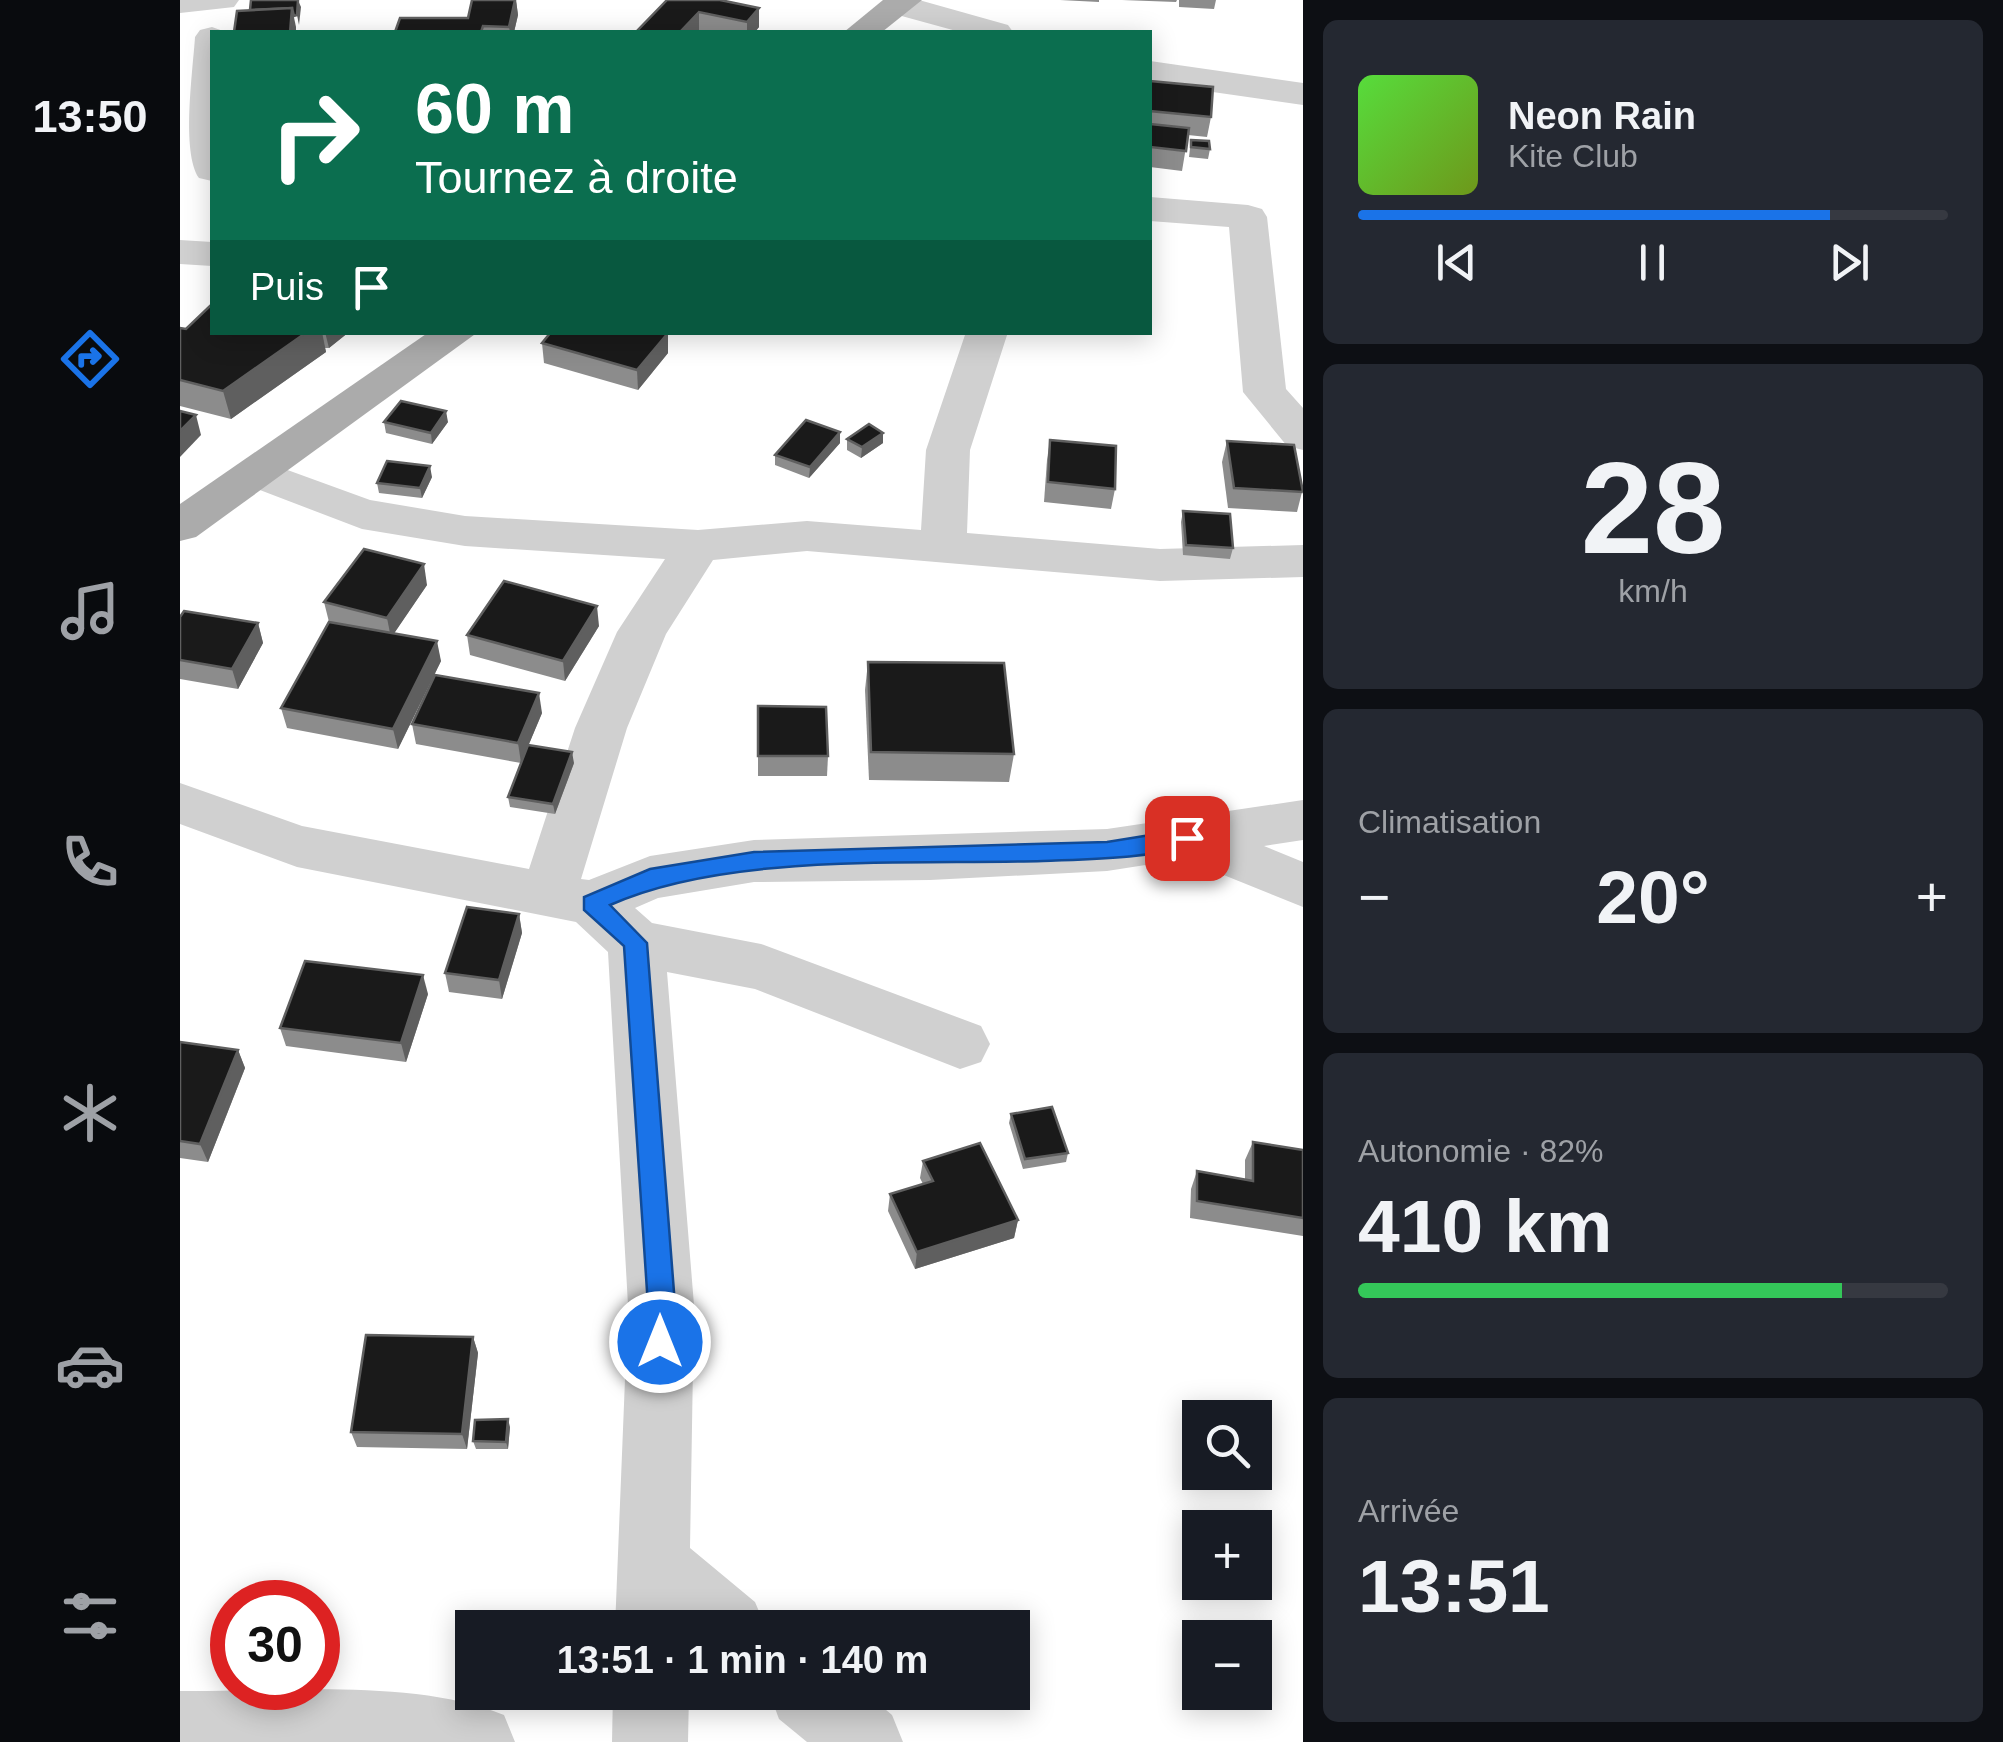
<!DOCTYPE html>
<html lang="fr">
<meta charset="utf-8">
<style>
:root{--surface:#171b24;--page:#242831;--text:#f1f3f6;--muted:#9ea1a6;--line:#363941;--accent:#1a73e8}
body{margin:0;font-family:Helvetica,sans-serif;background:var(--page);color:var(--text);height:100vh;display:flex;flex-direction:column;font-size:38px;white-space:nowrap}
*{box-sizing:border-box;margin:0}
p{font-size:32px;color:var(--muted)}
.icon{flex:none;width:55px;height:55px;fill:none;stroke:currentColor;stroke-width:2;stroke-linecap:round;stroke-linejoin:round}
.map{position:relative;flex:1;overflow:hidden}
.details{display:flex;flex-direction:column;gap:20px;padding:20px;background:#0d0f14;width:700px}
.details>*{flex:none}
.top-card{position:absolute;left:30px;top:30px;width:942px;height:305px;border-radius:0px;box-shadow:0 5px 25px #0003;background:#0b6e4f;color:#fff;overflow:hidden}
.tools{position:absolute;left:1002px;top:1400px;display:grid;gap:20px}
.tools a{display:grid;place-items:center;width:90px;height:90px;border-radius:0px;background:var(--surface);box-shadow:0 5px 25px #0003;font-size:50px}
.speed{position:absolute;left:30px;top:1580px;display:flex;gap:20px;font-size:50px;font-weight:700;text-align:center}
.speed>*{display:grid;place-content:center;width:130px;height:130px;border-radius:50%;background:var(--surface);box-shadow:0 5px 25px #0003;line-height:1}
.speed .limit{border:15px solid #d22;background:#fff;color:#111}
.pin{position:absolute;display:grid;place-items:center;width:85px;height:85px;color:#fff;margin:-42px;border-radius:20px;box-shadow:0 5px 15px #0006}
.me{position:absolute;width:110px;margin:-55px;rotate:0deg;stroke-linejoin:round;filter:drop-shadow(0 0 8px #0008)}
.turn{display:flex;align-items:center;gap:35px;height:210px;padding:0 40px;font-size:45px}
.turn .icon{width:130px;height:130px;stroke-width:2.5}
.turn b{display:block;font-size:70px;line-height:85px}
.then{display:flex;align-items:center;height:95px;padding:0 40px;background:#0003;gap:20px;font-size:38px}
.big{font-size:75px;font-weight:700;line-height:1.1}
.details .tile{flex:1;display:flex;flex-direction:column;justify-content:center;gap:15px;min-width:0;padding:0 35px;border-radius:15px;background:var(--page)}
.details .dial{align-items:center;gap:0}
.dial b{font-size:130px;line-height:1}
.song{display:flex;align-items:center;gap:30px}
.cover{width:120px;height:120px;border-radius:15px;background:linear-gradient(135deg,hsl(110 70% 55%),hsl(80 70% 35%))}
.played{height:10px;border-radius:5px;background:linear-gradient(90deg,var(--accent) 80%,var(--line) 80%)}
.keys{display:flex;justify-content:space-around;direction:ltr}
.heat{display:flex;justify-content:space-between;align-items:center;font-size:55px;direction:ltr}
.charge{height:15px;border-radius:8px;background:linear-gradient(90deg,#34c759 82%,var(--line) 0)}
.trip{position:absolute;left:275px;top:1610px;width:575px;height:100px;border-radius:0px;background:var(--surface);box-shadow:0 5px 25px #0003;font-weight:700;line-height:100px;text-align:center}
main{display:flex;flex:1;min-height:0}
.dock{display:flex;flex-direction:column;width:180px;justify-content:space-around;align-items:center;background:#090b0e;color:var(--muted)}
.dock .icon{width:70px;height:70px}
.dock .current{color:var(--accent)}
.dock b{font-size:45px;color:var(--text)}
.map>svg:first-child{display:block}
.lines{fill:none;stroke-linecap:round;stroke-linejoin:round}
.minor{fill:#d0d0d0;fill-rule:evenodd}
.major{fill:#ababab;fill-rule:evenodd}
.wall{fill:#8c8c8c}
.shaded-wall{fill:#5f5f5f}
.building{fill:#1a1a1a;stroke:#5f5f5f;stroke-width:2.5}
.route{fill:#1a73e8;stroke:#114b97;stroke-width:2.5}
</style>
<main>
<nav class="dock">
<b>13:50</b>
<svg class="icon current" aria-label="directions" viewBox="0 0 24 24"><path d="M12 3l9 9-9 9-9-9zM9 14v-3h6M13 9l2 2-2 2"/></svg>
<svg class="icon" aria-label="music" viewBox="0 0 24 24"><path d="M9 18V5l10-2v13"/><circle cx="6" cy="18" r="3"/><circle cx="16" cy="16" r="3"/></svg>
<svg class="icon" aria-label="phone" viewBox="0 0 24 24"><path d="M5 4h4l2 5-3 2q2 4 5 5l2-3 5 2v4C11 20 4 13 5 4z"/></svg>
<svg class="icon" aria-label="climate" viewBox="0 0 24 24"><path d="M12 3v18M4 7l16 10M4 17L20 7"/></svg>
<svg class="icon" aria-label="car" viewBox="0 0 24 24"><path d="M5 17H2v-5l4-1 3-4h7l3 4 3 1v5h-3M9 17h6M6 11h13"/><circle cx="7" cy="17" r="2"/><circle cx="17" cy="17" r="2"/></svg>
<svg class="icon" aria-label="filters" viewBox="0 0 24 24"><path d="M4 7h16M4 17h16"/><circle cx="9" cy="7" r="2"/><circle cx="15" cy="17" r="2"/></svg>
</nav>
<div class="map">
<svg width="1123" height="1742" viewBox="0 0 1123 1742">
<rect width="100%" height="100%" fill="#fff"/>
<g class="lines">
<g class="minor">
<polygon points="0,0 59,0 54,7 0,13"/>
<polygon points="706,0 739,0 828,25 833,32 780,32 707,12 702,5"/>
<path d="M32,27l14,5h-14v149l-13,-3c-18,-26 -6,-108 -4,-141l5,-7z"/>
<polygon points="970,61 1123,83 1123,105 970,83"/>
<polygon points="970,197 1068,205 1082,209 1087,217 1106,389 1123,408 1123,450 1107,446 1063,392 1049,227 970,221"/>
<polygon points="0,240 32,242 32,266 0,264"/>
<polygon points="786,332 828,332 790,450 787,533 980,549 1123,545 1123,577 980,581 627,551 533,560 486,634 447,728 401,879 409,880 470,856 574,840 927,829 1123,800 1123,840 1084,846 1123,862 1123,907 1004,859 927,871 750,880 574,882 478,898 455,908 472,923 581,944 801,1026 810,1044 801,1062 780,1069 575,989 487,972 514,1305 510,1548 575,1602 586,1628 435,1628 448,1305 428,952 396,922 117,867 0,824 0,783 122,826 349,869 395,728 437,632 485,559 285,546 182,529 64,484 57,474 64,464 80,460 190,500 285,516 518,530 627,521 741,530 746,450"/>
<path d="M0,1691c97,1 235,-13 324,24l11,27h-335z"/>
<polygon points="433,1692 509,1692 508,1742 432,1742"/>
<polygon points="589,1692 685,1692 712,1715 723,1742 627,1742 599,1719"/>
</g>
<g class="major">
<polygon points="703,0 742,0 702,32 664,32"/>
<polygon points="249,332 298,332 16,537 0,541 0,504"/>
</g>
</g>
<g class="wall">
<polygon points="292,0 336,0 338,15 334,32 215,32 288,18"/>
<polygon points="487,0 579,8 579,27 575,32 527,32 519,31"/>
<polygon points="880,0 919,0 919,2"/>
<polygon points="942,0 997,0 996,2"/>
<polygon points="999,0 1036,0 1034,9 999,7"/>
<polygon points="970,81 1031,117 1027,137 1008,135 1002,171 970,167"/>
<polygon points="1011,140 1030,149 1028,159 1009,157"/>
<polygon points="0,328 32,332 169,332 149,348 145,348 146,352 51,419 0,406"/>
<polygon points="488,333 488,353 458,390 364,363 362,343"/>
<polygon points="204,422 268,422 252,444 206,433"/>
<polygon points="660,432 660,443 629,478 595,465 595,455"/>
<polygon points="667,439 703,443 681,458 667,450"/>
<polygon points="870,440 935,489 931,509 864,502 867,460"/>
<polygon points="1047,441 1123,488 1117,512 1048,508 1042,462"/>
<polygon points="252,477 242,498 199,493 197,483"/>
<polygon points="1003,511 1053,548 1050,559 1003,555 1001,522"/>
<polygon points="247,585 214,633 261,661 218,749 107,728 101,708 149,622 144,602"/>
<polygon points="0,617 78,623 83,643 58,689 0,679"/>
<polygon points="419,626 385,681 290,655 287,635"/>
<polygon points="688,662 834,754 829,782 689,780 685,690"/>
<polygon points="578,706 648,756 647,776 578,776"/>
<polygon points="362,713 341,763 236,744 232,724"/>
<polygon points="394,763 375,814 330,807 328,797"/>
<polygon points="339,914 342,933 322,999 269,992 265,973"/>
<polygon points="248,994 226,1062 106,1046 100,1028"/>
<polygon points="0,1042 58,1050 65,1068 28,1162 0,1158"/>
<polygon points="831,1114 888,1153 886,1162 843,1169 829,1123"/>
<polygon points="1073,1142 1123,1150 1123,1236 1010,1218 1011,1189 1017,1171 1065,1179 1065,1160"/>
<polygon points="743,1161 838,1220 834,1238 735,1269 708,1211 710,1194 743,1184 740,1178"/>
<polygon points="293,1337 298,1353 287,1449 177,1447 171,1432"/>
<polygon points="330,1427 328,1449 296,1449 293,1441"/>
</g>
<g class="shaded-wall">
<polygon points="118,0 121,7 119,25 117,15"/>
<polygon points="335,0 336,0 338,15 334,32 330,32 329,27"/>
<polygon points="112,8 116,27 116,32 110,32"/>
<polygon points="579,8 579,27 575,32 567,32 567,22"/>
<polygon points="519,12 519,31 518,32 500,32"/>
<polygon points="127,332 142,332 146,352 51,419 43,391"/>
<polygon points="145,332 169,332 149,348"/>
<polygon points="488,333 488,353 458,390 457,370"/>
<polygon points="266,411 268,422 252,444 251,433"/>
<polygon points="16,415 21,435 0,457 0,431"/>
<polygon points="660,432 660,443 629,478 630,467"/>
<polygon points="703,433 703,443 681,458 682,447"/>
<polygon points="250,466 252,477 242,498 240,488"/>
<polygon points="244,564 247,585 211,638 207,618"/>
<polygon points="417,606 419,626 385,681 383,661"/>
<polygon points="78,623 83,643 58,689 52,669"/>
<polygon points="257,641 261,661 218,749 213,729"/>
<polygon points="359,693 362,713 341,763 338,743"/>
<polygon points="392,752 394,763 375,814 373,804"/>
<polygon points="339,914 342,933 322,999 319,980"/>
<polygon points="243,975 248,994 226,1062 221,1043"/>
<polygon points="58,1050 65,1068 28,1162 20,1144"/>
<polygon points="838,1220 834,1238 735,1269 737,1252"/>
<polygon points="293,1337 298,1353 287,1449 282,1434"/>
<polygon points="328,1419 330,1427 328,1449 326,1442"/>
</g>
<g class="building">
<polygon points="71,0 118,0 117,15 114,16 112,8 70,10"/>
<polygon points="292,0 335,0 329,27 303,26 301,32 215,32 220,18 288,18"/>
<polygon points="487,0 540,0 579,8 567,22 519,12 500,32 456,32"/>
<polygon points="112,8 110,32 54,32 57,11"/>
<polygon points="970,81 1033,87 1031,117 970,111"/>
<polygon points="970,124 1009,128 1006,151 970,147"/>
<polygon points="1011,140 1029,141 1030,149 1011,147"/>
<polygon points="31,305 32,305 32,332 127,332 43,391 0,380 0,328 6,329"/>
<polygon points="371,332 486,332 488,333 457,370 362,343"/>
<polygon points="221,401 266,411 251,433 204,422"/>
<polygon points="0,411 16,415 0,431"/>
<polygon points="626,420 660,432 630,467 595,455"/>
<polygon points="689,424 703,433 682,447 667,439"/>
<polygon points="870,440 936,446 935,489 868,482"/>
<polygon points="1047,441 1114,445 1123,492 1054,488"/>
<polygon points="207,461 250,466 240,488 197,483"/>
<polygon points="1003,511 1050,514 1053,548 1006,545"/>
<polygon points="184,549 244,564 207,618 144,602"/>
<polygon points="324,581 417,606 383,661 287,635"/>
<polygon points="4,611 78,623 52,669 0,660 0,617"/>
<polygon points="149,622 257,641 213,729 101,708"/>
<polygon points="688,662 824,663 834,754 691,752"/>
<polygon points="255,675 359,693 338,743 232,724"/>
<polygon points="578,706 646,707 648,756 578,756"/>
<polygon points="348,745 392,752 373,804 328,797"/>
<polygon points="287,907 339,914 319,980 265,973"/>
<polygon points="125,961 243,975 221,1043 100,1028"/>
<polygon points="0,1042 58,1050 20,1144 0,1141"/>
<polygon points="872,1107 888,1153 845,1159 831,1114"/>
<polygon points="1073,1142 1123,1150 1123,1218 1017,1201 1017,1171 1073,1181"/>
<polygon points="800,1143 838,1220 737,1252 710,1194 753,1181 743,1161"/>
<polygon points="186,1335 293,1337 282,1434 171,1432"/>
<polygon points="328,1419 326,1442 293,1441 295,1420"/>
</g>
<path class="route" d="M1007,829l11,9 -3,6c-48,15 -102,15 -152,17 -132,4 -314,-9 -433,44l37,38 28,362 -5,46 -10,4 -9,-4 -27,-405 -40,-36v-13l66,-28 104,-17 353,-10z"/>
</svg>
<div class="tools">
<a><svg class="icon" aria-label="search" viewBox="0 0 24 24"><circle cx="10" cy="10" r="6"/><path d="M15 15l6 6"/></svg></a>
<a>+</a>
<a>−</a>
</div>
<div class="speed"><div class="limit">30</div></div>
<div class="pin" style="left:1007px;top:838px;background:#d93025"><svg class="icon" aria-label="arrive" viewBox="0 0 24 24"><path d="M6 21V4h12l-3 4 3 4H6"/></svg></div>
<svg class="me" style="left:480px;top:1342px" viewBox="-20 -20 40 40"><circle r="17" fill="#1a73e8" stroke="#fff" stroke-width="3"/><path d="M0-11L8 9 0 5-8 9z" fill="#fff"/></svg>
<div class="trip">13:51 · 1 min · 140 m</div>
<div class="top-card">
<div class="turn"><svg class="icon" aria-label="right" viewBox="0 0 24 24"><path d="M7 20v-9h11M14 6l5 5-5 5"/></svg><div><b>60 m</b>Tournez à droite</div></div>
<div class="then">Puis<svg class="icon" aria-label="arrive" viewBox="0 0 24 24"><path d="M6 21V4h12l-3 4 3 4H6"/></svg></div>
</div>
</div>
<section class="details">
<div class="tile">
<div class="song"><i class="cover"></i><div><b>Neon Rain</b><p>Kite Club</p></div></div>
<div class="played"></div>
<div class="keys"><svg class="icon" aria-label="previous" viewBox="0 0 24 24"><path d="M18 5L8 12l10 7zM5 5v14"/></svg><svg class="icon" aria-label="pause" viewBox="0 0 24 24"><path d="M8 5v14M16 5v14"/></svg><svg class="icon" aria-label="next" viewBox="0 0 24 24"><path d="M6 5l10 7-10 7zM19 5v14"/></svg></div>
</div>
<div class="tile dial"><b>28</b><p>km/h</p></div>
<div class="tile"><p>Climatisation</p>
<div class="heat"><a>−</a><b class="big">20°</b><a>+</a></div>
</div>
<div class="tile"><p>Autonomie · 82%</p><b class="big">410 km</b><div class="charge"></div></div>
<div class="tile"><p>Arrivée</p><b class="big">13:51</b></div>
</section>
</main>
